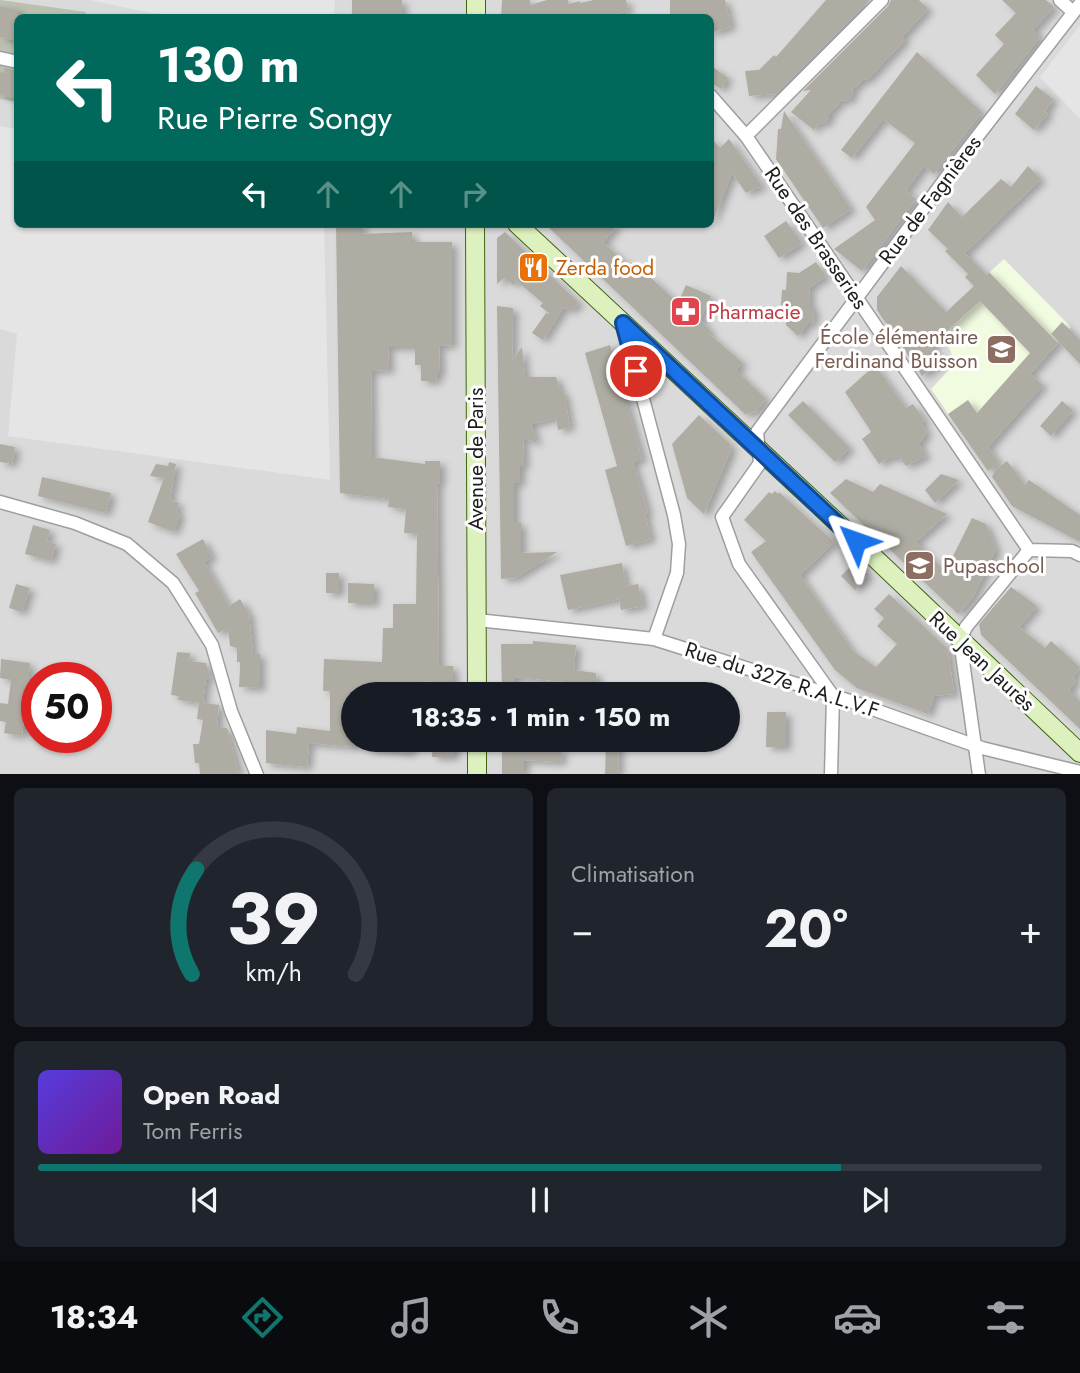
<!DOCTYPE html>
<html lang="fr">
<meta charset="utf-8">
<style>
:root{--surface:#171b24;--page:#20242c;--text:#f1f3f6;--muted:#9ea1a6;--line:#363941;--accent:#0f766e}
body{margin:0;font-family:Jost,sans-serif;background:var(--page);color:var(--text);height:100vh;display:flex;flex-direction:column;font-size:26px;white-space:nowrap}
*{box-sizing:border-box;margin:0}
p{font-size:23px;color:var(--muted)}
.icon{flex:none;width:38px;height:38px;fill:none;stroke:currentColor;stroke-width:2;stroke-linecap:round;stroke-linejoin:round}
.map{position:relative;height:774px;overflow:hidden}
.details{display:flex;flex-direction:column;gap:14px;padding:14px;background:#0d0f14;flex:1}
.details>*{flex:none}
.banner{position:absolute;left:14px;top:14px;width:700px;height:214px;border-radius:10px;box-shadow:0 2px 5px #0004;background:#00695c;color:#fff;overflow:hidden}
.speed{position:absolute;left:21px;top:662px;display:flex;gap:14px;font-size:35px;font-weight:700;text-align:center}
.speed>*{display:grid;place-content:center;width:91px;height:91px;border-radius:50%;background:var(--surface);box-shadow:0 2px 5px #0004;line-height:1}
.speed .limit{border:10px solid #d22;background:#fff;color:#111}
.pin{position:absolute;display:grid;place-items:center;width:60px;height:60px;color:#fff;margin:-30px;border:4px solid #fff;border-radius:50%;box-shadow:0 2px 7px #0007}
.me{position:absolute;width:77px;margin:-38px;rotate:313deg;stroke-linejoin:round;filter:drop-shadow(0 0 5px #0008)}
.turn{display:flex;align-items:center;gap:24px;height:147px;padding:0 28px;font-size:32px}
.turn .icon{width:91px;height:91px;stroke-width:2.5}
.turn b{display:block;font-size:49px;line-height:60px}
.lanes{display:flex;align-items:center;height:66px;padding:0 28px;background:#0003;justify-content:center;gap:35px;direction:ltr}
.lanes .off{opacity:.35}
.big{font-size:52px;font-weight:700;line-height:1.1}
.details .tile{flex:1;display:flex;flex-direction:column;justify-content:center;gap:10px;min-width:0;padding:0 24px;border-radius:10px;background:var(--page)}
.details .dial{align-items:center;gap:0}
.dial svg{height:182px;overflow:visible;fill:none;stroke:var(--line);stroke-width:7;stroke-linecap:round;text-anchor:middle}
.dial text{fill:var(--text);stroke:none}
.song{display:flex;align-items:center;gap:21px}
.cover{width:84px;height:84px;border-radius:10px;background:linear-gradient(135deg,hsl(250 70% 55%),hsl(280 70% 35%))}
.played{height:7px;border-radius:4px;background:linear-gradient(90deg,var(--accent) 80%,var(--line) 80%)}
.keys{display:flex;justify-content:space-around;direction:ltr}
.heat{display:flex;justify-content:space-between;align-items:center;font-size:38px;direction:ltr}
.details .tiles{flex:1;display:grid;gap:14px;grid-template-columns:1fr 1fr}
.tile:last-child{grid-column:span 2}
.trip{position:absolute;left:341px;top:682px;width:399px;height:70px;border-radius:35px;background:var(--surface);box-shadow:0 2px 5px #0004;font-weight:700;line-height:70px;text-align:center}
.menu{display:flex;height:112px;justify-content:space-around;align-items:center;background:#090b0e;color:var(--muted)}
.menu .icon{width:49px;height:49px}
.menu .on{color:var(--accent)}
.menu b{font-size:32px;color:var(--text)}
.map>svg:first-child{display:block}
.residential{fill:#dbdada;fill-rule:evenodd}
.education{fill:#f1fbdf}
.construction{fill:#bbc0b1}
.parking{fill:#e5e5e5}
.building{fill:#afaca3;filter:url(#shadow)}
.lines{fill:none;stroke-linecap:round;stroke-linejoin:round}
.minor-casing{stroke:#9e9e9e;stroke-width:15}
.secondary-casing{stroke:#406512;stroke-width:20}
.minor{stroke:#fff;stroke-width:12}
.secondary{stroke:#ddf1be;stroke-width:18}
.route-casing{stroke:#114b97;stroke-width:18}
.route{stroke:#1a73e8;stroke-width:12}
.labels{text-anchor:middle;stroke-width:6;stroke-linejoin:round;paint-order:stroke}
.street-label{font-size:21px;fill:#1d1d1d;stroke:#fff}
.food-label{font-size:21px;fill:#c56008;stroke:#fff;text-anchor:start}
.health-label{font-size:21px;fill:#be3a42;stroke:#fff;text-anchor:start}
.education-label{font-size:21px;fill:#785e54;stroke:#fff;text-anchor:end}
</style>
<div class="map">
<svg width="1080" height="775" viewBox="0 0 1080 775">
<defs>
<filter id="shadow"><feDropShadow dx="5.5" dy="3.5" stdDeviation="3.5" flood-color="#0004"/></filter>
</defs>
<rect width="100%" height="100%" fill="#edede4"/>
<path class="residential" d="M0,0h1080v774h-1080zM18,18h692v206h-692zM37,677h59v60h-59zM354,695h374v45h-374z"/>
<polygon class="education" points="1004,259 1071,327 969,444 931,389 955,363 944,335 934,323"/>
<polygon class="construction" points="0,0 86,12 85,17 18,18 17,102 0,99"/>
<g class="parking">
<polygon points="89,0 335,0 334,17 171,17"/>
<polygon points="1080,25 1080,119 1040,77"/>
<polygon points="0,126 17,129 18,224 324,224 330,480 8,436 17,334 0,329"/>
</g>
<g class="building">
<rect x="352" y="0" width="50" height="18"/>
<polygon points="502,0 530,0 530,5 547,0 568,0 569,4 580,1 580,3 594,0 626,0 628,11 598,18 501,18"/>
<polygon points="670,0 725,0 731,27 710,33 710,18 670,18"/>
<polygon points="826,0 870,0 776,94 749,96 745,71 759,70 774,55 776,57"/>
<polygon points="891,0 919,0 928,9 902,37 905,40 867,80 864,79 852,90 853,95 847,101 842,100 829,114 829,119 824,124 819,123 814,130 791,112 811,90 803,91 888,6"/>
<polygon points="1002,0 1046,0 1054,7 1033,30 1040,37 995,94 976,75 1004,44 995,35 1016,13"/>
<polygon points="0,6 18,10 18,41 0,37"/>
<polygon points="917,52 982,112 934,174 924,166 906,191 916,199 862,271 834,249 875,220 866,207 915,143 883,119 852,158 841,150"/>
<polygon points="710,65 728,78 721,89 710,82"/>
<polygon points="5,68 18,71 18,99 0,95 0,72 4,73"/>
<polygon points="1036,86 1053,99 1045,112 1048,114 1034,130 1015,114"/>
<polygon points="784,111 851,209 823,228 776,159 778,129 781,129"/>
<polygon points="710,137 720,148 729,139 762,186 746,193 732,173 711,225"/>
<polygon points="1028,166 1041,179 965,253 987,275 989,272 1058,343 1030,374 1043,385 988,447 999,463 988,471 948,414 968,400 977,413 1030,353 980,301 931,346 942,362 922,376 900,343 907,337 885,322 877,310 877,297 901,266 946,312 974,286 965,277 968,274 945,251 948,249 928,230 948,202 962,217 1001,179 1011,187"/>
<polygon points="786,221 802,243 779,258 764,236"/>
<polygon points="336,224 362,224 362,234 412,232 412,242 452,242 452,345 439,346 440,373 437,373 436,381 421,381 421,365 415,365 415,347 388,347 389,370 371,371 372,457 425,464 425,461 440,461 440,483 437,484 439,666 453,666 453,688 434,689 434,682 423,681 421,695 408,695 408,689 353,689 354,747 309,743 307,767 266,763 266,730 296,734 297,727 330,731 330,691 323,691 324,659 382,662 383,628 393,628 393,604 416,604 417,534 404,533 406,509 388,507 389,499 340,493"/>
<polygon points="545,224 618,224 603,242 635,272 637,271 643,277 650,277 678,303 686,285 711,296 700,320 711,331 708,333 743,363 736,370 766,399 756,412 745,414"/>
<polygon points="505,232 579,303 570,311 564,307 543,340 532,333 546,313 550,314 540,306 543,303 514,279 514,285 504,278 497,284 497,238"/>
<polygon points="816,262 826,276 809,288 810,307 814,307 813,323 808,323 798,336 786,325 787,305 781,305 782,290 786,290 787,272 799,273"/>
<polygon points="497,306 513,308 512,361 522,347 525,377 556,377 561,392 564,392 570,427 558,430 556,418 531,424 537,443 523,438 524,466 520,466 520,483 514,483 514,523 521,523 521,553 557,552 515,578 501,579"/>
<polygon points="1062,322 1080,340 1080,364 1051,334"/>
<polygon points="610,345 642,459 633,462 648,513 645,514 651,539 626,546 605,470 617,466 585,353"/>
<polygon points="875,365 906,408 913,404 925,421 921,423 927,432 919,444 926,456 906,466 900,458 889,458 879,464 862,439 871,432 870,430 845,392"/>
<polygon points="803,401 850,448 835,462 788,415"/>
<polygon points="1062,401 1073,410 1051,436 1040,426"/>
<polygon points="699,415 730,444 731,450 704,514 687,498 672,444"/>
<polygon points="0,444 15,447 12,464 0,462"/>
<polygon points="1007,461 1025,485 1029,480 1080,515 1080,542 1012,506 992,477 996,469"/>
<polygon points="169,462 176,464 170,500 179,503 176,512 180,514 174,532 148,522 164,478 150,476 156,464 168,466"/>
<polygon points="941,474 959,480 935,503 925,490"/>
<polygon points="42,477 111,493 106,513 38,496"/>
<polygon points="846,479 873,492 880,484 947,514 916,542 944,570 944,574 972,518 986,524 996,550 972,599 958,614 830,493"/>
<polygon points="775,491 778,494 779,492 834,542 800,575 853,651 876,667 897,644 877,626 884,618 874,609 889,594 948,649 954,694 934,696 928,714 857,688 835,670 751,552 766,541 744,520 769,492 772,494"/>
<polygon points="33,525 50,530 47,541 56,544 51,561 25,554"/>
<polygon points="203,539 212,557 204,562 229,606 240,599 249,614 253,654 260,654 260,688 239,687 240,668 240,662 237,662 237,648 230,646 228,628 218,633 195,593 199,591 176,554"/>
<polygon points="855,562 869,575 855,590 841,576"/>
<polygon points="622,563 626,586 638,584 643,606 621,610 619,599 568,610 560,575"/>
<rect x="326" y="573" width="13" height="20"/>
<polygon points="348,583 374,584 374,603 348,603"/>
<polygon points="16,584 30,588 22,612 9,608"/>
<polygon points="1011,587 1037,606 1019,627 1045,648 1051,641 1080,667 1073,678 1076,681 1069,690 1080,701 1080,729 981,635 979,624"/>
<polygon points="533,641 576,645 574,670 596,673 597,685 515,677 515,695 502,695 501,644 533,644"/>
<polygon points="177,652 190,653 189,661 206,663 211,679 206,678 203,703 178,700 179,696 171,695"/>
<polygon points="1,659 30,663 22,736 4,733 6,722 0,721 0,703 8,704 11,680 0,678"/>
<polygon points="199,702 219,705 217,727 227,728 239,774 200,774 199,763 195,763 193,744 199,744 203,720 197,719"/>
<polygon points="767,712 786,712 786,747 766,747"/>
<polygon points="370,740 413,740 410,753 369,749"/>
<polygon points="433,740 454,740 454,757 432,757"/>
<polygon points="502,740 524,740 524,748 562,749 561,762 524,760 524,774 502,774"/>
<polygon points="606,744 619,744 618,774 605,774"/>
</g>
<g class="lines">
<defs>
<g id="minor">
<polyline points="1060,0 1073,12"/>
<polyline points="0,58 18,62"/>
<polyline points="710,95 746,136 1029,550 1072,551 1080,555"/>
<polyline points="746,136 882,0"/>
<polyline points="623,324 674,515 679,544 677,573 654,639"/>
<polyline points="0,502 75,523 127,544 173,583 212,645 231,711 257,775"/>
<polyline points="477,620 654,639 850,701 982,748 1080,772"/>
<polyline points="831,775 833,696 739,564 722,517 760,463 757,432 963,155 1080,4"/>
<polyline points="979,775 960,640 966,627 1029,550"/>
</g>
<g id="secondary">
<polyline points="476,0 476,18"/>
<polyline points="475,224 477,695"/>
<polyline points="517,224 858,542 1080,753"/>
<polyline points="477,740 477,775"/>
</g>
</defs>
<use href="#minor" class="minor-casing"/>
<use href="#secondary" class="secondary-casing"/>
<use href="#minor" class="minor"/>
<use href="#secondary" class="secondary"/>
</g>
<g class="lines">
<defs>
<polyline id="route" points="636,371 623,323 856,541"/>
</defs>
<use href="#route" class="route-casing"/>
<use href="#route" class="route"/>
</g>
<defs>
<symbol id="restaurant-square" viewBox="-11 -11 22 22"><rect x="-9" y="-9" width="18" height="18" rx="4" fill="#e8710a" stroke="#fff"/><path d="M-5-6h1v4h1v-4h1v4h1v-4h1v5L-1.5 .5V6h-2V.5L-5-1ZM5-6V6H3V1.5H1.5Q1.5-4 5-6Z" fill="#fff"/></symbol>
<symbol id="pharmacy-square" viewBox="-11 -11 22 22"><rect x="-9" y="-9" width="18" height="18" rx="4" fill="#e0444e" stroke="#fff"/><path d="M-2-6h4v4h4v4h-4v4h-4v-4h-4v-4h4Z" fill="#fff"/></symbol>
<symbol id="school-square" viewBox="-11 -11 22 22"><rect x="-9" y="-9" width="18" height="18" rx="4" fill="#8d6e63" stroke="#fff"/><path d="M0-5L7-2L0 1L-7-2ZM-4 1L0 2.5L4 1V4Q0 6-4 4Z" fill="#fff"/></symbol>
</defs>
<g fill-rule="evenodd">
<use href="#restaurant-square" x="516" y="250" width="35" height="35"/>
<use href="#pharmacy-square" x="668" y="294" width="35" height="35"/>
<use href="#school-square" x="984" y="332" width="35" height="35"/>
<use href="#school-square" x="902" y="548" width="35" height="35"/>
</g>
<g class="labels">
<g class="street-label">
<text transform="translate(930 200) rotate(-53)" y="7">Rue de Fagnières</text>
<text transform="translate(816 238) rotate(56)" y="7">Rue des Brasseries</text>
<text transform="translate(476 459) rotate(-90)" y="7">Avenue de Paris</text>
<text transform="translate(982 661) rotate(43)" y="7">Rue Jean Jaurès</text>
<text transform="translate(782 680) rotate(18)" y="7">Rue du 327e R.A.L.V.F</text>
</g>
<g class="food-label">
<text x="556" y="275">Zerda food</text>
</g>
<g class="health-label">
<text x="708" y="319">Pharmacie</text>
</g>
<g class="education-label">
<text x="978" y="344">École élémentaire<tspan x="978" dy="24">Ferdinand Buisson</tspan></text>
<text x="943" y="573" text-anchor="start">Pupaschool</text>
</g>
</g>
</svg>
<div class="speed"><div class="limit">50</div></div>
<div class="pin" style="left:636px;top:371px;background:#d93025"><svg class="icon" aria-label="arrive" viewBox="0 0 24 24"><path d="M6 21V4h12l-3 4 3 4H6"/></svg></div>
<svg class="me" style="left:856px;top:541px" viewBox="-20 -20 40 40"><path d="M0-17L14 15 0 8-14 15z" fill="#1a73e8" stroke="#fff" stroke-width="4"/></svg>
<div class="trip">18:35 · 1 min · 150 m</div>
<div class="banner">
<div class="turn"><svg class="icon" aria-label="left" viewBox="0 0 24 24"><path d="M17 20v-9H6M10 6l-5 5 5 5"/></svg><div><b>130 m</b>Rue Pierre Songy</div></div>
<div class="lanes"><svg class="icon" aria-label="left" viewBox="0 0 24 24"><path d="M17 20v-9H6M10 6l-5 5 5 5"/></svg><svg class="icon off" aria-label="ahead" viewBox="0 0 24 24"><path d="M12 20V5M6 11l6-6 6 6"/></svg><svg class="icon off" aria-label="ahead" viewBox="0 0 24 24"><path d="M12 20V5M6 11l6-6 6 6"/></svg><svg class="icon off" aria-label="right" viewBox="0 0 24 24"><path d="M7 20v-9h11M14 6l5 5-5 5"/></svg></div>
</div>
</div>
<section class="details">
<div class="tiles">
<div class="tile dial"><svg viewBox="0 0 100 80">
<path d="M14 69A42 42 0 1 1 86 69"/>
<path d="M14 69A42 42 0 0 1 16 23" stroke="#0f766e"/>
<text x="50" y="56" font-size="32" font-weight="700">39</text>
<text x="50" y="72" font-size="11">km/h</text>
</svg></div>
<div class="tile"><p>Climatisation</p>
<div class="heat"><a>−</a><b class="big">20°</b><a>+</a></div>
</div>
<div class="tile">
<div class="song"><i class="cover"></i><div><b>Open Road</b><p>Tom Ferris</p></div></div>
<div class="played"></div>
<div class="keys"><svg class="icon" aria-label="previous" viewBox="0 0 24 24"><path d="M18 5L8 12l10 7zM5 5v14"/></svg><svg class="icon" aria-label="pause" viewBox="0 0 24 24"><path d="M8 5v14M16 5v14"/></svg><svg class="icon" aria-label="next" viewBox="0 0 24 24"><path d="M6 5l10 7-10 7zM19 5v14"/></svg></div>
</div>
</div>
</section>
<nav class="menu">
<b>18:34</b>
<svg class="icon on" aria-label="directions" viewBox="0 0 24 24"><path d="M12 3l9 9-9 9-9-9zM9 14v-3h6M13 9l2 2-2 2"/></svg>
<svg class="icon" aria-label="music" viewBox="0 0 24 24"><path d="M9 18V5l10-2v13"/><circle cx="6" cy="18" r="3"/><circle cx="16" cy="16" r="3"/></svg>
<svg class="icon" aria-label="phone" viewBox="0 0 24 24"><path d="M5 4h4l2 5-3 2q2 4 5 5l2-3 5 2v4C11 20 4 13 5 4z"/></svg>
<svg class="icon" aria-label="climate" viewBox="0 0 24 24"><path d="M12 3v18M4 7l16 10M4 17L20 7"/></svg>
<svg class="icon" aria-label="car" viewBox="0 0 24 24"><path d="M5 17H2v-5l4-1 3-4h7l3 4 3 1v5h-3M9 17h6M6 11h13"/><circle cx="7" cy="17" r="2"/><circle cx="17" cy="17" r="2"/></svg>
<svg class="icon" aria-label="filters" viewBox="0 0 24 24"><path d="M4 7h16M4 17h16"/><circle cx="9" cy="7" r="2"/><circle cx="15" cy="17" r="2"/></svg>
</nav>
